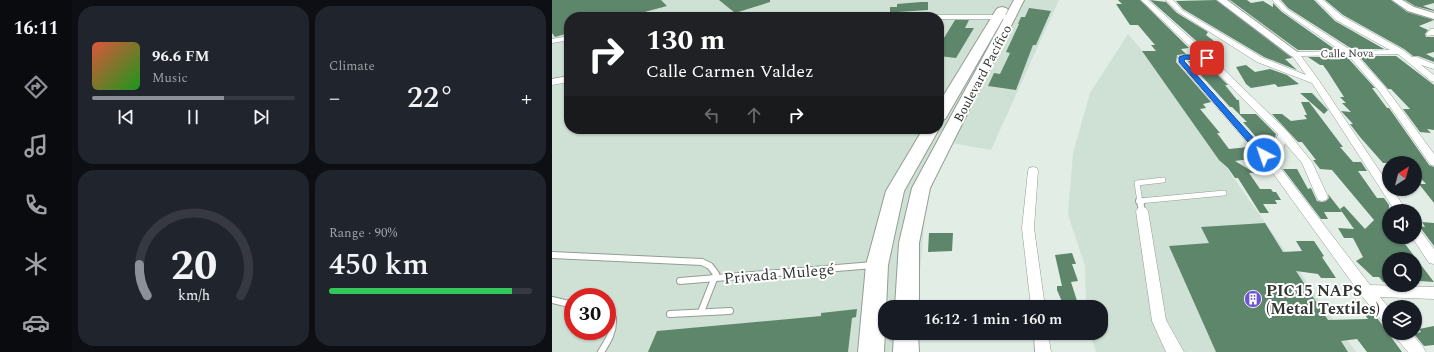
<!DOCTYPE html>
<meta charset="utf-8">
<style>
:root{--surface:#171b24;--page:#20242c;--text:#f1f3f6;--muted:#9ea1a6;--line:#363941;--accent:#8c9099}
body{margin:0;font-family:Spectral,serif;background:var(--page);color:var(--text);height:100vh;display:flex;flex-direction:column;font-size:15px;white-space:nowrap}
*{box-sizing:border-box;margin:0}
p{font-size:13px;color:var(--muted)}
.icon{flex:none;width:22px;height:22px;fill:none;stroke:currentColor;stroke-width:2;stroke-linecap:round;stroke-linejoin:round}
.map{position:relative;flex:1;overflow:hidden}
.details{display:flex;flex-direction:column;gap:6px;padding:6px;background:#0d0f14;width:480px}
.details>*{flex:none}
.guide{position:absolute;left:12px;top:12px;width:380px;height:122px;border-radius:16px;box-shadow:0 1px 3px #0004;background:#202124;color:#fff;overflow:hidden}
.needle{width:26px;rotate:36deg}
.controls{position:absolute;left:830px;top:156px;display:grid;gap:8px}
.controls a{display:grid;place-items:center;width:40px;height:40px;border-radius:50%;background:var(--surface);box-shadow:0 1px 3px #0004;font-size:20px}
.speed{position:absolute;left:12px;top:288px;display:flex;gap:8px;font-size:20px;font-weight:700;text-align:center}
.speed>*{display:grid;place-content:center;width:52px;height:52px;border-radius:50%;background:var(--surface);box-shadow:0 1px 3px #0004;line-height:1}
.speed .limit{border:6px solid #d22;background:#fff;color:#111}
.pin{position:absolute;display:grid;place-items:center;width:34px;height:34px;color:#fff;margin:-17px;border-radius:8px;box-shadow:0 2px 6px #0006}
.me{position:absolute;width:44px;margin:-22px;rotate:319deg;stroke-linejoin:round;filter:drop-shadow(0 0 3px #0008)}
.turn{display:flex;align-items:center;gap:14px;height:84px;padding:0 16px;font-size:18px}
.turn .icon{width:52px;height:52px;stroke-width:2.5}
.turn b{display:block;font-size:28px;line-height:34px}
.lanes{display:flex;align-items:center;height:38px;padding:0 16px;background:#0003;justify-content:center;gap:20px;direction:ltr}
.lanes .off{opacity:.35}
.big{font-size:30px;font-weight:600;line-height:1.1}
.details .card{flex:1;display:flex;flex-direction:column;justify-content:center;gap:6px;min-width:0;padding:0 14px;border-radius:16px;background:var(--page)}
.details .dial{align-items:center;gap:0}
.dial svg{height:104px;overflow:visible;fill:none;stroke:var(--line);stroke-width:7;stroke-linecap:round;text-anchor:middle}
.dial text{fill:var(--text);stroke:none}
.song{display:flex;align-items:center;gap:12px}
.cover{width:48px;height:48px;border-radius:6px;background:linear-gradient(135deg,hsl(10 70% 55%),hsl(120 70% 35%))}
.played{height:4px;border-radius:2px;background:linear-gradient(90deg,var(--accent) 65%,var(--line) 65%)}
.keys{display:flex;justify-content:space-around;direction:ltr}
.heat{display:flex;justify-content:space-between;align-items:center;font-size:22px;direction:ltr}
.charge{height:6px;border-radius:3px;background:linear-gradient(90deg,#34c759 90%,var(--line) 0)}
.details .tiles{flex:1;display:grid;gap:6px;grid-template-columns:repeat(2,1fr)}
.trip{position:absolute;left:326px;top:300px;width:230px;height:40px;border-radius:16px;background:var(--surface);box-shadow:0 1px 3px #0004;font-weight:600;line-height:40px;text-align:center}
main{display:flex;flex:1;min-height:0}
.dock{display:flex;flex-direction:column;width:72px;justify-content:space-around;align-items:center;background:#090b0e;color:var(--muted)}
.dock .icon{width:28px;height:28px}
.dock .current{color:var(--accent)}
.dock b{font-size:18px;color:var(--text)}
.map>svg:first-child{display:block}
.built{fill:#cfe1d4;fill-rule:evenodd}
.building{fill:#5e866b}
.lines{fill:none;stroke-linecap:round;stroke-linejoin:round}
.service-far2-casing{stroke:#939d95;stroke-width:5}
.service-far1-casing{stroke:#939d95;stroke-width:6}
.service-casing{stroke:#939d95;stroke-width:8}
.minor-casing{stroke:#939d95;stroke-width:1}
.tertiary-casing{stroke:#939d95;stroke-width:2}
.primary-casing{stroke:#939d95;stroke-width:2}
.service-far2{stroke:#fff;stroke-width:4}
.service-far1{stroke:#fff;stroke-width:5}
.service{stroke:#fff;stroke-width:6}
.minor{fill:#fff;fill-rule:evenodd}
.tertiary{fill:#fff;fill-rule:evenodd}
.primary{fill:#fff;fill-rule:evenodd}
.route{fill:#1a73e8;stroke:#114b97}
.labels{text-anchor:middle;stroke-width:4;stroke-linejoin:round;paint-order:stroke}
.far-street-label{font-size:11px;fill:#323633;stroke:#fff}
.street-label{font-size:13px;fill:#323633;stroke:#fff}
.near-street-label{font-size:16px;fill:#323633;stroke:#fff}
.near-poi-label{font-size:16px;font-weight:bold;fill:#323633;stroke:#fff;text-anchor:start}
</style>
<main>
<nav class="dock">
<b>16:11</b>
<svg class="icon current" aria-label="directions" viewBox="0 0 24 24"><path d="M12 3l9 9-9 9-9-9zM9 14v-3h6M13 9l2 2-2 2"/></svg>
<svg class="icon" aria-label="music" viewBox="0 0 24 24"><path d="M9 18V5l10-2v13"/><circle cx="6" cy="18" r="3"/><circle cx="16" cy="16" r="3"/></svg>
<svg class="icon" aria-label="phone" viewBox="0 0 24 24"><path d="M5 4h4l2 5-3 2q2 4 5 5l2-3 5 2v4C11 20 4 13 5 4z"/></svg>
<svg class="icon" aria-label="climate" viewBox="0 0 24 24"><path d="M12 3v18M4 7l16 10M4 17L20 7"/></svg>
<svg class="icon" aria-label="car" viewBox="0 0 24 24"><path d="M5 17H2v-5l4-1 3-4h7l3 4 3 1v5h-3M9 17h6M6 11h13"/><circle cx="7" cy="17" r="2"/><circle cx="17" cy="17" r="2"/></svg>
</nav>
<section class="details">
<div class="tiles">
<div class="card">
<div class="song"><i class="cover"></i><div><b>96.6 FM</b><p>Music</p></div></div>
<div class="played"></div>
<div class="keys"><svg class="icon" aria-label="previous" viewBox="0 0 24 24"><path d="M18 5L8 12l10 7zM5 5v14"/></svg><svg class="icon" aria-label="pause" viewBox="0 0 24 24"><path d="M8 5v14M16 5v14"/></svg><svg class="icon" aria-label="next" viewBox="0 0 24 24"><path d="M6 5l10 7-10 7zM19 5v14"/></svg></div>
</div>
<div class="card"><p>Climate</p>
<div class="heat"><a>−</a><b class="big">22°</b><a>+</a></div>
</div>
<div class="card dial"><svg viewBox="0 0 100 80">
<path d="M14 69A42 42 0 1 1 86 69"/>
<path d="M14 69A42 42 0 0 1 8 45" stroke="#8c9099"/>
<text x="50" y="56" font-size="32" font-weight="700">20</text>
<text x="50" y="72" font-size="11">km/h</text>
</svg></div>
<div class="card"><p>Range · 90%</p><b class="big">450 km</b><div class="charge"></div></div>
</div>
</section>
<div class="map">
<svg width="882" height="352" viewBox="0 0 882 352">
<rect width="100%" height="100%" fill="#e2ede5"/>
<g class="built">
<path d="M0,0h507l-68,150 -39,-7 -25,47 -10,117h-32v26h30l-1,19h-362zM17,17h370v112h-370zM21,297h34v34h-34z"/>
<polygon points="576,34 601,63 804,352 544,352 538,333 549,333 549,307 534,307 533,266 516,215 521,153 538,93"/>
</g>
<g class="building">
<polygon points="0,0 109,0 115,6 74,17 17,17 17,33 3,37 0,33"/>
<polygon points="167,0 218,0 218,2 183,13"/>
<polygon points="566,0 588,0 637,48 629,49 634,54 625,55 624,62 659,102 651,104 654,108 648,109 668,133 665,133 677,149 696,147 705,158 683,161 703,173 697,173 708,189 719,189 721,192 724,192 729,200 723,200 725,204 711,204 717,213 708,213 686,178 683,178 676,168 667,160 590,51 604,51 599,45 603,45 586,25 578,25 564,4 570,4"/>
<polygon points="598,0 614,2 625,13 656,32 654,35 666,44 650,46"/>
<polygon points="664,0 740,58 733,59 745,70 712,57 631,9 624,1"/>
<polygon points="678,0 695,0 699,3 711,1 721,7 721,3 730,12 784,50 746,50"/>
<polygon points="729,0 762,0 783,21 832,49 800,49 736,8"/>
<polygon points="773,0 839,0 855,12 882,20 867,26 876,30 873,34 874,37 882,37 882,52 874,54 882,58 882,62 866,56 861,56 852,49 791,15"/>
<polygon points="853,0 882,0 882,3 871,6 882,10 882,11 863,6"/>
<polygon points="369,2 376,2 376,10 346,12 346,14 338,15 338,7 345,7 345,4"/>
<polygon points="477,8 499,11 484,45 481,45 464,90 436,86 442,73 448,74 458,53 454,52 467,24 466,24 469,17 473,17"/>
<polygon points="403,20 417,20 413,28 422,28 404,58 387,56 387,46"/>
<polygon points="807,56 844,56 882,85 882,130 875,129 879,133 868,132 851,109 858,109 839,89 836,89"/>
<polygon points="756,57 795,57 823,88 820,88 835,108 837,108 877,165 882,167 882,203 867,184 874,184 863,172 863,163 831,163 808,137 798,124 801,124 789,111 799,112 790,103 794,103 788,97 792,97 776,72 771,65 768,65"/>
<polygon points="636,61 642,61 649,67 656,66 663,72 676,85 673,85 685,100 687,100 688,114 704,114 724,134 721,145 712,146 691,122 695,122 680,107 678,107"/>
<polygon points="694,65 703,72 718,69 735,75 747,84 726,87 723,84 699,88 694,84 684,67"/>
<polygon points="748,93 760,93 776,110 772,114"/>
<polygon points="749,102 757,102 791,147 788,147 801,162 809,162 815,171 806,171 825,198 832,198 837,205 837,237 851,237 857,244 853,244 882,282 868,281 863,274 863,259 837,259 837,283 831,282 827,277 821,277 804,261 811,257 801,238 792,238 786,228 802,229 788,209 792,206 813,229 822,220 780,170 768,169 761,160 764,160 750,142 746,142 720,114 730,114 739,121 755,119 752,115 755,115"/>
<polygon points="731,169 745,169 756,189 759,188 765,201 770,202 774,201 777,198 776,194 790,212 772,212 776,219 769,219"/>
<polygon points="870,222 882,223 882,246 867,226 873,227"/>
<polygon points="713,223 731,252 750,251 744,241 762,241 772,256 770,257 784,278 769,278 766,274 744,271 776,320 816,319 811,312 820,311 850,352 815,352 805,339 789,341 796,352 664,352 617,246 657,243 649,227"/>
<polygon points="377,233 401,233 400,251 376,252"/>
<polygon points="520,253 524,264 520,264 526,281 519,282 527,307 514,307 514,304 511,304 505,290 505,286 510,286 503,255"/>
<polygon points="305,309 304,317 300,318 296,352 96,352 105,331 269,316 269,313"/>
<polygon points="882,326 882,345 872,346 862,334 869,332 867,329"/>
</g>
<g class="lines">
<defs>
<polyline id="service-far2" points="0,41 17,38"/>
<g id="service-far1">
<polyline points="587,201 672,193"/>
<polyline points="588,202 585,183 611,180"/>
</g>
<g id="service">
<polyline points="587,201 590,201"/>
<polyline points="588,201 590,211"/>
<polyline points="0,255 150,262 158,266 164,274 149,312"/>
<polyline points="128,281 321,265"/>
<polyline points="0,300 21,305"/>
<polyline points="118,314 178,311"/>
<path d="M49,352c7,-11 13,-20 12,-34l-6,-5"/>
</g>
<g id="minor">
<path d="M589,0h7l62,56 77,75 25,31 16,35 -2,3 -4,1 -4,-1 -16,-37 -17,-20 -6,23 91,119 64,2v12l-54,-2 9,11v16l-5,-1 -23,-28 -91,-126 -93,-108 1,-5 7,-1h14zM633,59l20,1 73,74 -7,22z"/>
<polygon points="614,0 621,0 630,10 711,58 754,75 739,54 740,52 789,51 731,11 720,0 727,0 735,9 800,51 838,50 784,20 764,0 771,0 790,16 851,50 860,57 865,57 882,64 882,69 869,65 882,75 882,82 879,81 846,54 804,55 833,87 882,154 882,166 878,164 827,91 796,55 749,56 768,82 837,185 837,189 840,189 855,211 843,211 760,83 705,62 626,12"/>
<polygon points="360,15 460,15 464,17 460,19 387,19 387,17 359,17"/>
<polygon points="879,29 882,29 882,35 875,36 874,34"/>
<polygon points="17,76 17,82 0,85 0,79"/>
<polygon points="481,167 485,168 486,171 482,228 493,307 479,307 470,228 476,171 477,168"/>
<polygon points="590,207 594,208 596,211 614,320 632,352 614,352 600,321 584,211 586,208"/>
<polygon points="863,227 867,229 882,249 882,264 877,263 860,237 863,237"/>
<polygon points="482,333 496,333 499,352 483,352"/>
<polygon points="842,333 859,333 871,347 874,352 856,352 844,338"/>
</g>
<g id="tertiary">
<polygon points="665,0 675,0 748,54 743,57 739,56"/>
<polygon points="840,0 850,0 862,7 882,13 882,19 856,11"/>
</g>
<g id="primary">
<polygon points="462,0 472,0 378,188 367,243 367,307 343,307 347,243 360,188"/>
<polygon points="450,7 454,8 456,10 395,116 393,119 387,121 387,103 444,10 446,8"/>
<polygon points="371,129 387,129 352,191 336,265 332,352 306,352 314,265 334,191"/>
<polygon points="342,333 366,333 367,352 341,352"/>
</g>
</defs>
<use href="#service-far2" class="service-far2-casing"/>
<use href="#service-far1" class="service-far1-casing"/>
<use href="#service" class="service-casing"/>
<use href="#minor" class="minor-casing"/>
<use href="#tertiary" class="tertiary-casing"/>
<use href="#primary" class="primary-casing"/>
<use href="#service-far2" class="service-far2"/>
<use href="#service-far1" class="service-far1"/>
<use href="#service" class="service"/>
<use href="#minor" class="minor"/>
<use href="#tertiary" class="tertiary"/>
<use href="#primary" class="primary"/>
</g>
<polygon class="route" points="633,55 658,56 659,58 655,60 633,59 632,61 715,153 716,155 715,157 709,157 627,62 627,57"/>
<defs>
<symbol id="building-disc" viewBox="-11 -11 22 22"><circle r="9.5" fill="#6c56d0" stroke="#fff"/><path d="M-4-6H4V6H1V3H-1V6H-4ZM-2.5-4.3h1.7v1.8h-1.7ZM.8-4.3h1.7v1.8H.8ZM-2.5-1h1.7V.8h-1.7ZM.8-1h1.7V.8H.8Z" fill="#fff"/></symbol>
</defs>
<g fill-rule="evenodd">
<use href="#building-disc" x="691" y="289" width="20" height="20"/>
</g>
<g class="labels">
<g class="far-street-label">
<text transform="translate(795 53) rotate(-1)" y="4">Calle Nova</text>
</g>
<g class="street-label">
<text transform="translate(430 73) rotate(-62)" y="5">Boulevard Pacífico</text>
</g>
<g class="near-street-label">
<text transform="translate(227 273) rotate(-5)" y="6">Privada Mulegé</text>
</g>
<g class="near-poi-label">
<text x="714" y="296">PIC15 NAPS<tspan x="714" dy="18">(Metal Textiles)</tspan></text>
</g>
</g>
</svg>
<div class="controls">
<a><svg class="needle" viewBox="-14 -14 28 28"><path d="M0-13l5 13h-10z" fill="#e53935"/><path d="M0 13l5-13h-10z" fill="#9ea1a6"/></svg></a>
<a><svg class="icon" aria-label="sound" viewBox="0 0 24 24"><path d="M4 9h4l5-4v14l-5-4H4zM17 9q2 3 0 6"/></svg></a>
<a><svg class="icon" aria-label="search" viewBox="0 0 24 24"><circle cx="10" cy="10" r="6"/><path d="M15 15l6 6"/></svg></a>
<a><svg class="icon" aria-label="layers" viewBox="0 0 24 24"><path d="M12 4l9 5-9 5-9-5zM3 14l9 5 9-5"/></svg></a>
</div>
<div class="speed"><div class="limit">30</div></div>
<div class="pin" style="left:655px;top:58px;background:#d93025"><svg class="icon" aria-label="arrive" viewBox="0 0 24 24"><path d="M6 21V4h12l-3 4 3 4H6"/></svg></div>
<svg class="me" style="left:712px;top:155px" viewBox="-20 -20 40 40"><circle r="17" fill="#1a73e8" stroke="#fff" stroke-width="3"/><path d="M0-11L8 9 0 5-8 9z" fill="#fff"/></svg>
<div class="trip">16:12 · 1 min · 160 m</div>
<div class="guide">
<div class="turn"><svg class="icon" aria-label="right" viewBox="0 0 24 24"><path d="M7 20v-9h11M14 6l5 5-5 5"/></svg><div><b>130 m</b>Calle Carmen Valdez</div></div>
<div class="lanes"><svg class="icon off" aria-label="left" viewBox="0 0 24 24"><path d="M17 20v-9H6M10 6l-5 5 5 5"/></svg><svg class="icon off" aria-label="ahead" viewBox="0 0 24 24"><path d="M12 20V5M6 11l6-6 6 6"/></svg><svg class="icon" aria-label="right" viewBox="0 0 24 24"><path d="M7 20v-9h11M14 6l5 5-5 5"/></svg></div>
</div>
</div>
</main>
